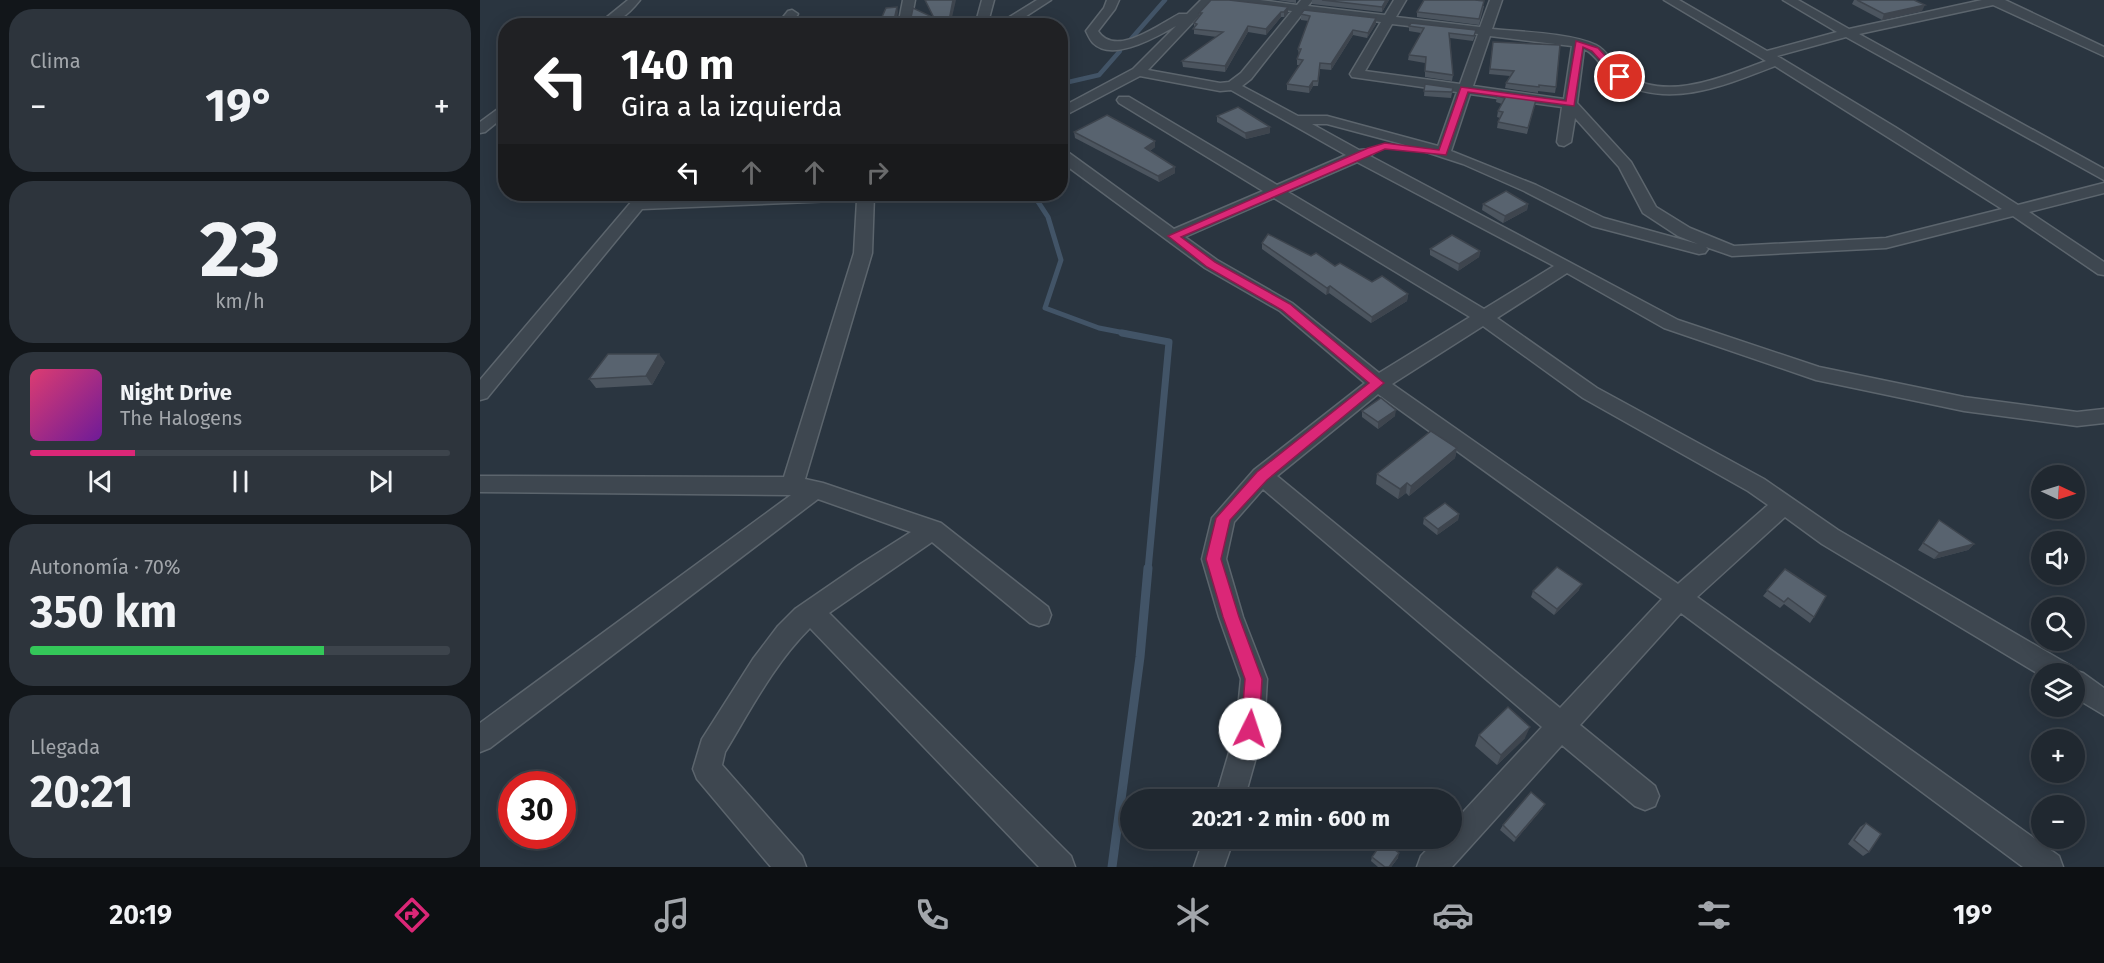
<!DOCTYPE html>
<html lang="es">
<meta charset="utf-8">
<style>
:root{--surface:#202830;--page:#2d343c;--text:#f1f3f6;--muted:#a2a6ab;--line:#3d444c;--accent:#db2777}
body{margin:0;font-family:"Fira Sans",sans-serif;background:var(--page);color:var(--text);height:100vh;display:flex;flex-direction:column;font-size:22px;white-space:nowrap}
*{box-sizing:border-box;margin:0}
p{font-size:20px;color:var(--muted)}
.icon{flex:none;width:33px;height:33px;fill:none;stroke:currentColor;stroke-width:2;stroke-linecap:round;stroke-linejoin:round}
.map{position:relative;flex:1;overflow:hidden}
.sheet{display:flex;flex-direction:column;gap:9px;padding:9px;background:#12161a;width:480px}
.sheet>*{flex:none}
.guide{position:absolute;left:18px;top:18px;width:570px;height:183px;border-radius:24px;box-shadow:0 3px 15px #0003,0 0 0 2px var(--line);background:#202124;color:#fff;overflow:hidden}
.needle{width:39px;rotate:94deg}
.fabs{position:absolute;left:1551px;top:465px;display:grid;gap:12px}
.fabs a{display:grid;place-items:center;width:54px;height:54px;border-radius:50%;background:var(--surface);box-shadow:0 3px 15px #0003,0 0 0 2px var(--line);font-size:30px}
.speed{position:absolute;left:18px;top:771px;display:flex;gap:12px;font-size:30px;font-weight:700;text-align:center}
.speed>*{display:grid;place-content:center;width:78px;height:78px;border-radius:50%;background:var(--surface);box-shadow:0 3px 15px #0003,0 0 0 2px var(--line);line-height:1}
.speed .limit{border:9px solid #d22;background:#fff;color:#111}
.pin{position:absolute;display:grid;place-items:center;width:51px;height:51px;color:#fff;margin:-26px;border:3px solid #fff;border-radius:50%;box-shadow:0 2px 6px #0007}
.me{position:absolute;width:66px;margin:-33px;rotate:4deg;stroke-linejoin:round;filter:drop-shadow(0 0 4px #0008)}
.turn{display:flex;align-items:center;gap:21px;height:126px;padding:0 24px;font-size:27px}
.turn .icon{width:78px;height:78px;stroke-width:2.5}
.turn b{display:block;font-size:42px;line-height:51px}
.lanes{display:flex;align-items:center;height:57px;padding:0 24px;background:#0003;justify-content:center;gap:30px;direction:ltr}
.lanes .off{opacity:.35}
.big{font-size:45px;font-weight:700;line-height:1.1}
.sheet .widget{flex:1;display:flex;flex-direction:column;justify-content:center;gap:9px;min-width:0;padding:0 21px;border-radius:24px;background:var(--page)}
.sheet .dial{align-items:center;gap:0}
.dial b{font-size:78px;line-height:1}
.song{display:flex;align-items:center;gap:18px}
.cover{width:72px;height:72px;border-radius:9px;background:linear-gradient(135deg,hsl(340 70% 55%),hsl(280 70% 35%))}
.played{height:6px;border-radius:3px;background:linear-gradient(90deg,var(--accent) 25%,var(--line) 25%)}
.keys{display:flex;justify-content:space-around;direction:ltr}
.heat{display:flex;justify-content:space-between;align-items:center;font-size:33px;direction:ltr}
.charge{height:9px;border-radius:4px;background:linear-gradient(90deg,#34c759 70%,var(--line) 0)}
.trip{position:absolute;left:640px;top:789px;width:342px;height:60px;border-radius:30px;background:var(--surface);box-shadow:0 3px 15px #0003,0 0 0 2px var(--line);font-weight:700;line-height:60px;text-align:center}
.menu{display:flex;height:96px;justify-content:space-around;align-items:center;background:#0d1013;color:var(--muted)}
.menu .icon{width:42px;height:42px}
.menu .selected{color:var(--accent)}
.menu b{font-size:27px;color:var(--text)}
main{display:flex;flex:1;min-height:0}
.map>svg:first-child{display:block}
.lines{fill:none;stroke-linecap:round;stroke-linejoin:round}
.stream-far3{stroke:#425467;stroke-width:4.5}
.stream-far2{stroke:#425467;stroke-width:5}
.stream-far1{stroke:#425467;stroke-width:7}
.stream{stroke:#425467;stroke-width:9}
.minor-casing{stroke:#5c656d;stroke-width:3}
.minor{fill:#3e4750;fill-rule:evenodd}
.wall{fill:#4c555f}
.shaded-wall{fill:#3e454e}
.building{fill:#58636f;stroke:#3e454e;stroke-width:1.5}
.route{fill:#db2777;stroke:#8e194d;stroke-width:1.5}
</style>
<main>
<section class="sheet">
<div class="widget"><p>Clima</p>
<div class="heat"><a>−</a><b class="big">19°</b><a>+</a></div>
</div>
<div class="widget dial"><b>23</b><p>km/h</p></div>
<div class="widget">
<div class="song"><i class="cover"></i><div><b>Night Drive</b><p>The Halogens</p></div></div>
<div class="played"></div>
<div class="keys"><svg class="icon" aria-label="previous" viewBox="0 0 24 24"><path d="M18 5L8 12l10 7zM5 5v14"/></svg><svg class="icon" aria-label="pause" viewBox="0 0 24 24"><path d="M8 5v14M16 5v14"/></svg><svg class="icon" aria-label="next" viewBox="0 0 24 24"><path d="M6 5l10 7-10 7zM19 5v14"/></svg></div>
</div>
<div class="widget"><p>Autonomía · 70%</p><b class="big">350 km</b><div class="charge"></div></div>
<div class="widget"><p>Llegada</p><b class="big">20:21</b></div>
</section>
<div class="map">
<svg width="1624" height="867" viewBox="0 0 1624 867">
<rect width="100%" height="100%" fill="#2a3540"/>
<g class="lines">
<g class="stream-far3">
<polyline points="651,39 685,0"/>
<polyline points="580,84 619,75 640,51"/>
</g>
<polyline class="stream-far2" points="553,194 568,217 581,260 565,308 619,328 650,334"/>
<polyline class="stream-far1" points="642,333 689,342 668,570"/>
<polyline class="stream" points="632,867 660,657 668,568"/>
<defs>
<g id="minor">
<path d="M148,0h12c-12,15 -25,26 -44,26z"/>
<polygon points="423,0 435,0 430,26 418,26"/>
<polygon points="502,0 514,0 507,26 495,26"/>
<polygon points="557,0 571,0 531,26 515,26"/>
<path d="M627,0h12l-4,9 -17,22c17,27 60,-6 81,-17h8l14,-14h13l-66,70 72,13 9,-1 12,-9 51,-62 -61,-7 -6,-4h35l37,5 4,-5h12l-5,6 77,9 9,-15h12l-10,17 84,10 10,-27h12l-10,29c30,3 78,4 104,16 13,6 17,22 29,29 42,29 99,2 141,-13l-102,-61h15l88,51 70,-19 -54,-32h15l51,29 133,-29h23l99,47v9l-111,-51 -134,29 245,135v11l-258,-143 -69,19 118,71 123,78 86,-22v10l-75,19 75,50v13l-6,-1 -85,-58 -127,32 -154,8 -26,-9 2,2 -3,4 -6,1 -107,-28 -68,-35 -61,-27 -61,-20 -75,-20h-15l47,26 13,-1 3,3 -5,4 308,164 141,47 145,30 113,15 27,-3v14l-27,3 -113,-15 -148,-31 -152,-52 -97,-55 -70,45 100,70 167,91 74,51 233,136 2,4 10,3 21,15v27l-30,-18v-23h-32v2l-220,-132 -37,-27 -88,80 362,259 4,11h-40l-342,-254 -101,112 75,61 4,10 -4,10 -10,4 -10,-4 -73,-61 -110,122h-35l4,-11 17,-18h14v-14l90,-97 -279,-238 -29,33 -8,37 17,58 24,62 -3,50 -20,71h-29l21,-71 5,-50 -22,-62 -17,-58 10,-41 42,-48 111,-87 -85,-72 -75,-43 -145,-107v-12l5,1 109,79 89,-38 -144,-88 -2,-3 2,-3h10l148,88 69,-30 -115,-65 -11,1 -80,-15 -80,42v-10l73,-39 43,-43c-19,10 -63,37 -83,17 -3,-3 -5,-8 -7,-12l18,-23zM823,13l78,9 -31,52 2,3 105,15 -19,54 -111,-30h-29l-56,-30 9,-7zM912,24l86,10 -18,50 -95,-13zM1010,36l82,10 -8,53 -91,-13zM1104,49c15,7 20,25 34,32 50,29 108,4 157,-15l227,143 -116,29 -152,8 -44,-18 -34,-21 -25,-45 -54,-59zM990,94l92,13 -5,35 2,3 5,1 7,-4 4,-24 44,49 24,46 35,23 20,8 -94,-26 -68,-33 -85,-34zM877,162l197,104 -70,43 -196,-117zM794,198l196,119 -91,56 -87,-70 -75,-43 -32,-23zM1003,326l100,72 165,93 20,14 -90,79 -286,-200zM898,394l284,205 -102,109 -283,-232z"/>
<polygon points="312,10 318,14 309,26 296,26 308,11"/>
<polygon points="26,103 26,115 5,132 0,133 0,122"/>
<path d="M158,194h16l-3,5 131,-5 92,1 -2,58 -67,226 18,4 118,40 107,84 3,8 -3,8 -9,3 -9,-3 -98,-81 -103,71 242,243 4,11h-36l-229,-239c-36,36 -59,81 -85,124l-3,13 80,91 4,11h-35l-74,-88 -4,-10 9,-30 51,-80 25,-33 17,-17 64,-44 52,-33 -93,-33 -328,249 -10,4v-29l311,-228 -311,-3v-16l304,1 70,-224 3,-53 -215,9 -155,189 -7,2v-20z"/>
<polygon points="724,838 754,838 744,867 714,867"/>
</g>
</defs>
<use href="#minor" class="minor-casing"/>
<use href="#minor" class="minor"/>
</g>
<g class="wall">
<polygon points="797,0 816,0 816,3"/>
<polygon points="832,0 909,0 902,12 832,4"/>
<polygon points="1374,0 1434,0 1442,11 1402,20 1372,4"/>
<polygon points="750,1 808,7 808,13 804,17 801,17 786,35 768,32 745,72 703,67 702,61 737,37 714,34 714,23 720,16 719,13"/>
<polygon points="1004,6 999,25 937,17 937,12"/>
<polygon points="821,14 896,18 896,24 887,38 873,35 851,70 840,69 838,86 833,86 829,93 807,90 807,84 820,65 817,65 817,59 819,55 818,49 829,21 821,20"/>
<polygon points="929,26 995,36 993,41 970,38 973,75 972,81 945,77 945,63 928,60 929,55 941,33 929,31"/>
<polygon points="1013,42 1076,87 1075,93 1058,91 1058,93 1025,88 1026,83 1030,76 1009,74"/>
<polygon points="945,84 973,88 971,98 944,96"/>
<polygon points="1017,96 1054,105 1047,134 1017,128 1018,122 1020,118 1017,117 1018,111 1022,104 1016,102"/>
<polygon points="737,116 790,127 790,133 766,139 737,122"/>
<polygon points="594,132 675,147 670,151 695,167 695,173 679,182 595,138"/>
<polygon points="1003,204 1048,204 1047,210 1023,223 1002,210"/>
<polygon points="782,243 831,256 892,282 928,294 927,301 891,323 849,293 846,295 782,249"/>
<polygon points="950,249 1000,251 999,257 978,271 950,255"/>
<polygon points="185,362 172,385 116,388 109,379"/>
<polygon points="882,411 915,416 898,429 882,417"/>
<polygon points="977,448 975,458 929,496 926,493 918,499 896,484 897,474"/>
<polygon points="979,514 978,520 957,535 943,524 944,518"/>
<polygon points="1459,520 1494,544 1488,550 1454,559 1438,550"/>
<polygon points="1305,569 1334,617 1330,623 1304,604 1300,608 1283,596"/>
<polygon points="1099,590 1074,615 1051,597 1053,591"/>
<polygon points="999,735 1045,738 1017,765 995,746"/>
<polygon points="1065,804 1062,809 1034,842 1020,830 1023,825"/>
<polygon points="1386,823 1389,852 1383,856 1368,844 1380,827"/>
<polygon points="892,857 918,858 911,867 898,867 891,861"/>
</g>
<g class="shaded-wall">
<polygon points="473,0 476,0 470,26 468,26"/>
<polygon points="906,0 909,0 902,12 902,7"/>
<polygon points="1445,5 1442,11 1402,20 1404,14"/>
<polygon points="417,7 418,12 416,26 414,20"/>
<polygon points="808,7 808,13 804,17 804,12"/>
<polygon points="801,12 801,17 786,35 786,29"/>
<polygon points="896,18 896,24 887,38 888,33"/>
<polygon points="768,26 768,32 745,72 745,66"/>
<polygon points="873,30 873,35 851,70 851,64"/>
<polygon points="833,81 833,86 829,93 829,87"/>
<polygon points="790,127 790,133 766,139 765,133"/>
<polygon points="675,141 675,147 666,154 665,148"/>
<polygon points="695,167 695,173 679,182 678,176"/>
<polygon points="1048,204 1047,210 1023,223 1025,216"/>
<polygon points="1000,251 999,257 978,271 979,264"/>
<polygon points="850,286 849,293 846,295 847,288"/>
<polygon points="928,294 927,301 891,323 892,317"/>
<polygon points="179,354 185,362 172,385 166,376"/>
<polygon points="916,410 915,416 898,429 898,422"/>
<polygon points="977,448 975,458 929,496 931,486"/>
<polygon points="927,483 926,493 918,499 920,489"/>
<polygon points="979,514 978,520 957,535 958,529"/>
<polygon points="1494,544 1488,550 1454,559 1459,553"/>
<polygon points="1102,584 1099,590 1074,615 1077,609"/>
<polygon points="1050,727 1045,738 1017,765 1021,755"/>
<polygon points="1065,804 1062,809 1034,842 1036,838"/>
<polygon points="919,853 918,858 911,867 909,867"/>
</g>
<g class="building">
<polygon points="445,0 473,0 468,26 398,26 406,8 417,7 414,20 416,23 430,22 433,8 454,18"/>
<polygon points="731,0 749,0 808,7 804,12 801,12 786,29 768,26 745,66 702,61 743,32 713,29 717,24 714,23 722,13 719,13"/>
<polygon points="842,0 906,0 902,7"/>
<polygon points="944,0 995,0 1004,1 999,19 937,12"/>
<polygon points="1377,0 1434,0 1445,5 1404,14"/>
<polygon points="824,10 896,18 888,33 873,30 851,64 840,63 838,81 833,81 829,87 807,84 823,60 817,59 821,49 818,49 830,16 821,14"/>
<polygon points="931,23 996,30 994,36 969,33 973,75 945,71 946,57 929,55 944,28 929,26"/>
<polygon points="1013,42 1080,45 1076,87 1059,85 1059,87 1026,83 1034,71 1010,69"/>
<polygon points="945,84 973,88 972,92 944,91"/>
<polygon points="1018,94 1056,100 1048,128 1018,122 1023,112 1018,111 1025,98 1017,96"/>
<polygon points="758,107 790,127 765,133 737,116"/>
<polygon points="627,115 675,141 665,148 695,167 678,176 594,132"/>
<polygon points="1026,191 1048,204 1025,216 1003,204"/>
<polygon points="788,234 831,256 836,253 855,266 860,263 892,282 902,276 928,294 892,317 850,286 847,288 782,243"/>
<polygon points="972,235 1000,251 979,264 950,249"/>
<polygon points="128,354 179,354 166,376 109,379"/>
<polygon points="901,398 916,410 898,422 882,411"/>
<polygon points="951,431 977,448 931,486 927,483 920,489 897,474"/>
<polygon points="965,503 979,514 958,529 944,518"/>
<polygon points="1459,520 1494,544 1459,553 1443,543"/>
<polygon points="1077,567 1102,584 1077,609 1053,591"/>
<polygon points="1305,569 1346,596 1334,617 1308,598 1304,602 1287,590"/>
<polygon points="1028,707 1050,727 1021,755 999,735"/>
<polygon points="1051,792 1065,804 1036,838 1023,825"/>
<polygon points="1386,823 1401,834 1389,852 1374,840"/>
<polygon points="903,841 919,853 909,867 905,867 892,857"/>
</g>
<polygon class="route" points="1096,41 1118,48 1143,75 1143,79 1137,79 1112,51 1103,47 1094,106 988,92 966,155 905,149 701,237 735,262 810,304 904,383 787,480 750,520 741,559 759,617 782,679 779,729 777,735 770,738 764,735 761,729 765,679 743,617 726,559 736,518 777,472 889,383 802,310 727,267 688,236 888,148 905,143 959,150 981,87 1086,101"/>
</svg>
<div class="fabs">
<a><svg class="needle" viewBox="-14 -14 28 28"><path d="M0-13l5 13h-10z" fill="#e53935"/><path d="M0 13l5-13h-10z" fill="#a2a6ab"/></svg></a>
<a><svg class="icon" aria-label="sound" viewBox="0 0 24 24"><path d="M4 9h4l5-4v14l-5-4H4zM17 9q2 3 0 6"/></svg></a>
<a><svg class="icon" aria-label="search" viewBox="0 0 24 24"><circle cx="10" cy="10" r="6"/><path d="M15 15l6 6"/></svg></a>
<a><svg class="icon" aria-label="layers" viewBox="0 0 24 24"><path d="M12 4l9 5-9 5-9-5zM3 14l9 5 9-5"/></svg></a>
<a>+</a>
<a>−</a>
</div>
<div class="speed"><div class="limit">30</div></div>
<div class="pin" style="left:1140px;top:77px;background:#d93025"><svg class="icon" aria-label="arrive" viewBox="0 0 24 24"><path d="M6 21V4h12l-3 4 3 4H6"/></svg></div>
<svg class="me" style="left:770px;top:729px" viewBox="-20 -20 40 40"><circle r="19" fill="#fff"/><path d="M0-13L10 11 0 6-10 11z" fill="#db2777"/></svg>
<div class="trip">20:21 · 2 min · 600 m</div>
<div class="guide">
<div class="turn"><svg class="icon" aria-label="left" viewBox="0 0 24 24"><path d="M17 20v-9H6M10 6l-5 5 5 5"/></svg><div><b>140 m</b>Gira a la izquierda</div></div>
<div class="lanes"><svg class="icon" aria-label="left" viewBox="0 0 24 24"><path d="M17 20v-9H6M10 6l-5 5 5 5"/></svg><svg class="icon off" aria-label="ahead" viewBox="0 0 24 24"><path d="M12 20V5M6 11l6-6 6 6"/></svg><svg class="icon off" aria-label="ahead" viewBox="0 0 24 24"><path d="M12 20V5M6 11l6-6 6 6"/></svg><svg class="icon off" aria-label="right" viewBox="0 0 24 24"><path d="M7 20v-9h11M14 6l5 5-5 5"/></svg></div>
</div>
</div>
</main>
<nav class="menu">
<b>20:19</b>
<svg class="icon selected" aria-label="directions" viewBox="0 0 24 24"><path d="M12 3l9 9-9 9-9-9zM9 14v-3h6M13 9l2 2-2 2"/></svg>
<svg class="icon" aria-label="music" viewBox="0 0 24 24"><path d="M9 18V5l10-2v13"/><circle cx="6" cy="18" r="3"/><circle cx="16" cy="16" r="3"/></svg>
<svg class="icon" aria-label="phone" viewBox="0 0 24 24"><path d="M5 4h4l2 5-3 2q2 4 5 5l2-3 5 2v4C11 20 4 13 5 4z"/></svg>
<svg class="icon" aria-label="climate" viewBox="0 0 24 24"><path d="M12 3v18M4 7l16 10M4 17L20 7"/></svg>
<svg class="icon" aria-label="car" viewBox="0 0 24 24"><path d="M5 17H2v-5l4-1 3-4h7l3 4 3 1v5h-3M9 17h6M6 11h13"/><circle cx="7" cy="17" r="2"/><circle cx="17" cy="17" r="2"/></svg>
<svg class="icon" aria-label="filters" viewBox="0 0 24 24"><path d="M4 7h16M4 17h16"/><circle cx="9" cy="7" r="2"/><circle cx="15" cy="17" r="2"/></svg>
<b>19°</b>
</nav>
